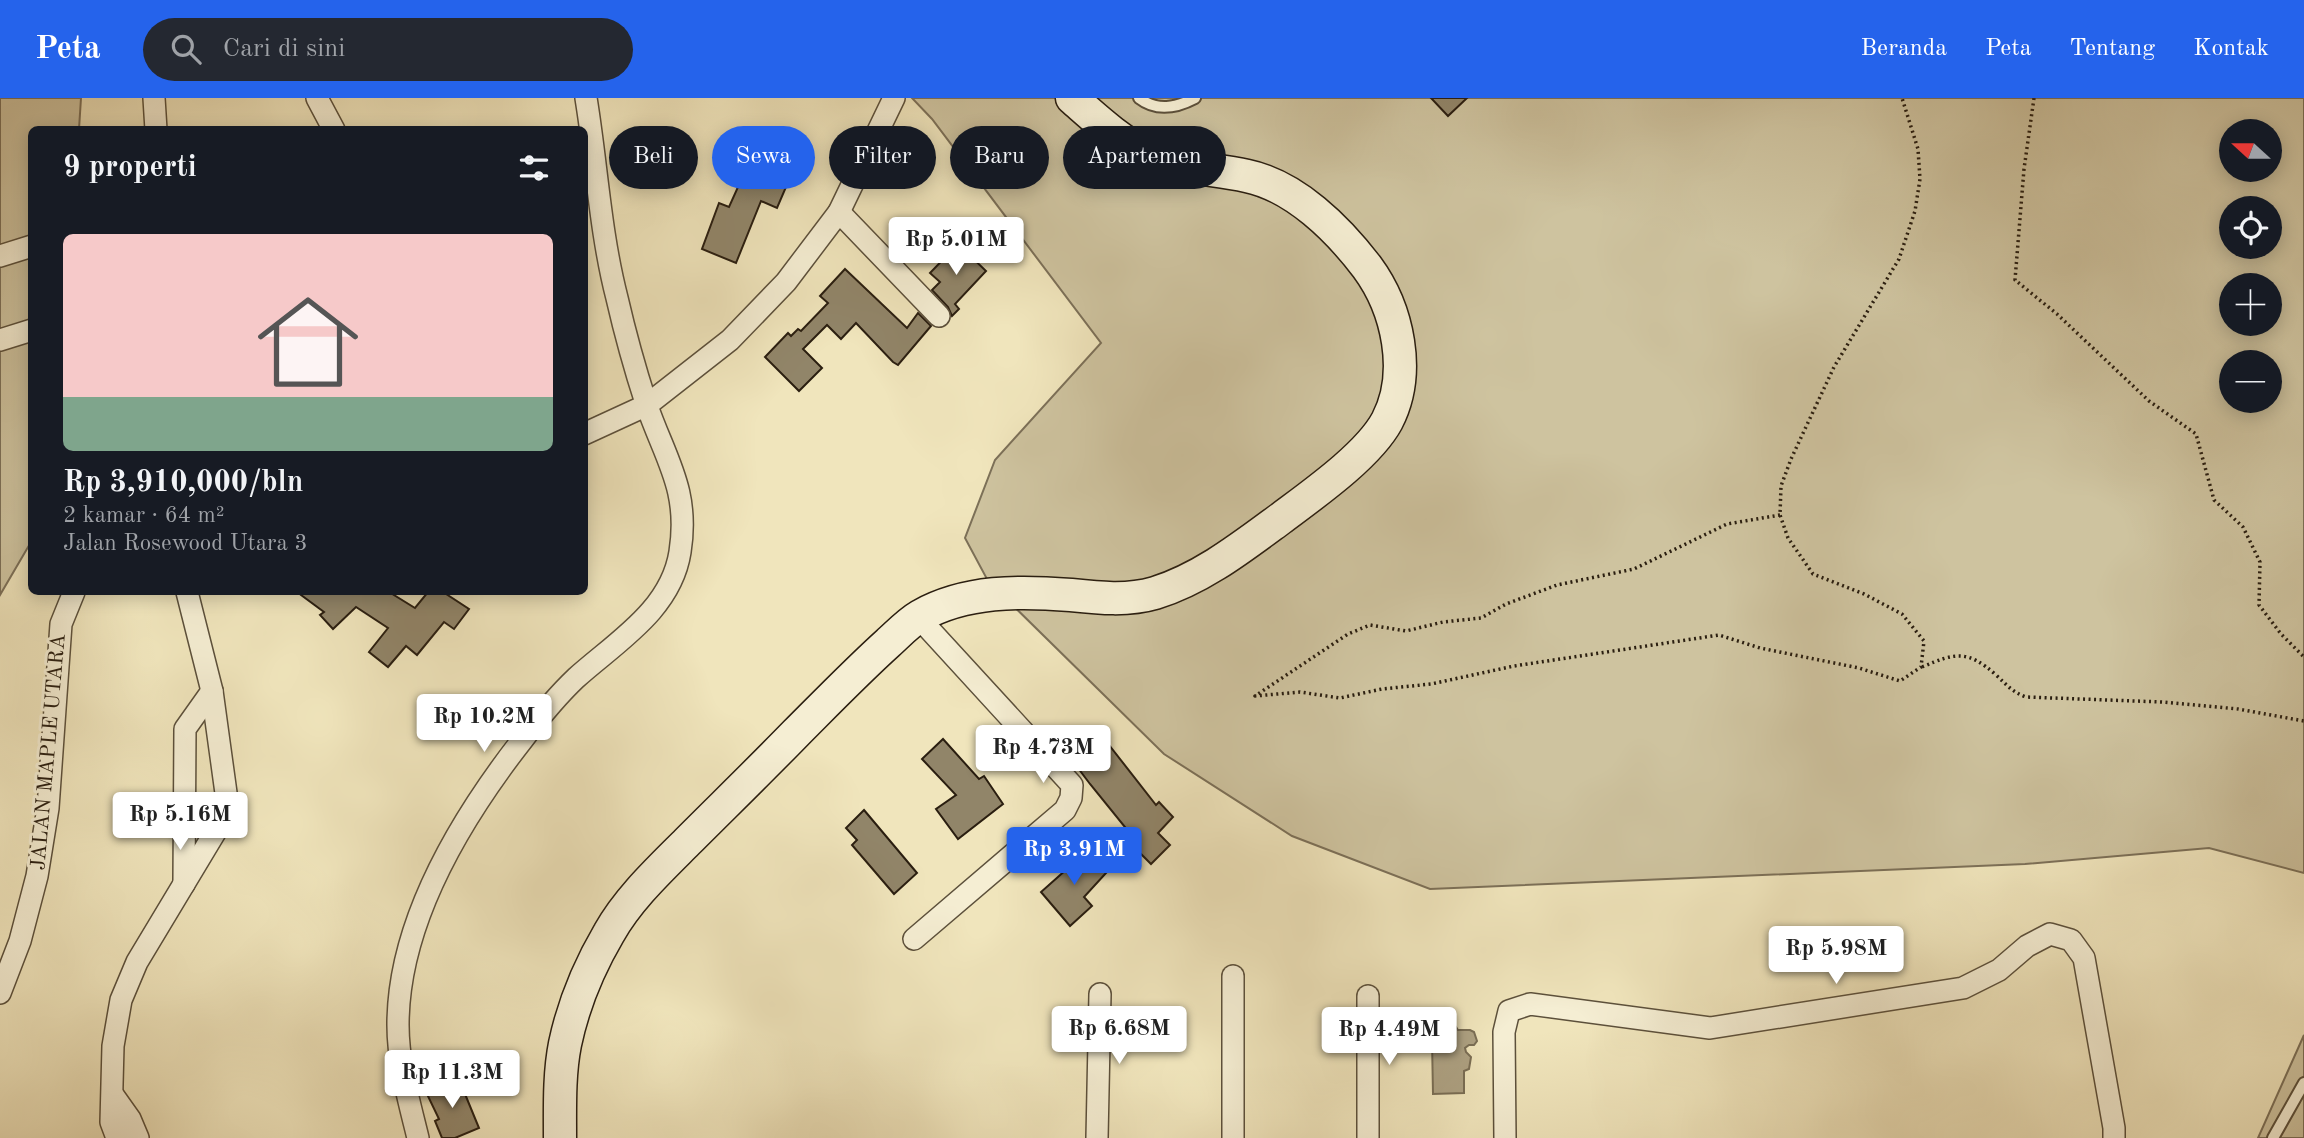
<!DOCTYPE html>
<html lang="id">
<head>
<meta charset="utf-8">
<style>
	:root { --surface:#171b24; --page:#242831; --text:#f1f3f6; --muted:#9ea1a6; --line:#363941; --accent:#2563eb }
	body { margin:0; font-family:"Old Standard TT",serif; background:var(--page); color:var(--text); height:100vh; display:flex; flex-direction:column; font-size:26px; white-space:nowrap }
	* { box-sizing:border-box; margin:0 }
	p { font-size:23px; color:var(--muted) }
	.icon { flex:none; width:38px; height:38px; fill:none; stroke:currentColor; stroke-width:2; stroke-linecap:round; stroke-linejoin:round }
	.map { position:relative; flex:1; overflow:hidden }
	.panel { position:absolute; left:28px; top:28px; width:560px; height:469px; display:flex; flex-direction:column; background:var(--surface); border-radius:10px; box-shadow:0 4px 18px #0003 }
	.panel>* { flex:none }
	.top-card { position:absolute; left:609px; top:28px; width:665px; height:63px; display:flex; gap:14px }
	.needle { width:46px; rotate:291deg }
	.buttons { position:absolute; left:2219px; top:21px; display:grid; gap:14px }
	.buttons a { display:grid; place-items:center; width:63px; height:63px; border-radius:50%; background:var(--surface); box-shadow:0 4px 18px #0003; font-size:35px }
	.price { position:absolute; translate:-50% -60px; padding:0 16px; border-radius:7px; background:#fff; color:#222; font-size:23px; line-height:46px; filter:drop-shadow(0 2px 4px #0008) }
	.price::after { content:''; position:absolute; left:50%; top:42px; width:21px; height:16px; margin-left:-10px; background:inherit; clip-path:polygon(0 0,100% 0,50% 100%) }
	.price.selected { background:var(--accent); color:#fff }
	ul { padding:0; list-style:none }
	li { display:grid; align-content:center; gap:14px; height:371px; padding:0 35px }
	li+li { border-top:2px solid var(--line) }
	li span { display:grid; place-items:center; height:217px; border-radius:10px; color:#555 }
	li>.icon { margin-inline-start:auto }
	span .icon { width:126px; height:126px; fill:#fffc; stroke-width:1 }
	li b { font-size:30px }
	h2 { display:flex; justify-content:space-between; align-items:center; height:84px; padding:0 35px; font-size:30px }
	.pill { padding:0 24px; border-radius:32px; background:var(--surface); box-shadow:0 4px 18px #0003; font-size:24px; line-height:63px }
	.pill.selected { background:var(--accent); color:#fff }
	header { display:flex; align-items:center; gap:42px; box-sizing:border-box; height:98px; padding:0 35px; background:var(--accent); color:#fff }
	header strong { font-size:33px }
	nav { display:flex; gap:38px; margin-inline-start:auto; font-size:24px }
	.search { width:490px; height:63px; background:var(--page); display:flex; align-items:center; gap:18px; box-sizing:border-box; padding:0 24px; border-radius:38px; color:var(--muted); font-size:26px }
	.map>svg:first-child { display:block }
	.green { fill:#cec39f; stroke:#7c7058; stroke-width:2; fill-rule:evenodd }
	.water { fill:#ada182; stroke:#796d54; stroke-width:2 }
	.building { fill:#918569; stroke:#2a1e10; stroke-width:2 }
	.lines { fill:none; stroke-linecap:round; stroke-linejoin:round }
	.lane-casing { stroke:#5c503b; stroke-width:14 }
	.street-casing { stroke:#5c503b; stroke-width:24 }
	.secondary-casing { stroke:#2a1e10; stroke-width:35 }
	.path { stroke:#2a1e10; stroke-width:3.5; stroke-dasharray:2 3.5; stroke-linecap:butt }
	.lane { stroke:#f5eed3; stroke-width:10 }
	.street { stroke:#f5eed3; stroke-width:21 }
	.secondary { stroke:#f5eed3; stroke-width:32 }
	.labels { text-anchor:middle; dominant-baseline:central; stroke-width:6; stroke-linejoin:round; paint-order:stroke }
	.street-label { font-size:21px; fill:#2a1e10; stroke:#f5eed3 }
</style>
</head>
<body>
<header>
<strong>Peta</strong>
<div class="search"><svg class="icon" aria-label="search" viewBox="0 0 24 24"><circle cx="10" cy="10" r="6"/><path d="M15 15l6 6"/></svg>Cari di sini</div>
<nav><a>Beranda</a><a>Peta</a><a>Tentang</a><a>Kontak</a></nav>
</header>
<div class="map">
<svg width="2304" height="1040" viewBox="0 0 2304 1040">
	<rect width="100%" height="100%" fill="#f0e5bc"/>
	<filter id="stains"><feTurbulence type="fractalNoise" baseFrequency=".00286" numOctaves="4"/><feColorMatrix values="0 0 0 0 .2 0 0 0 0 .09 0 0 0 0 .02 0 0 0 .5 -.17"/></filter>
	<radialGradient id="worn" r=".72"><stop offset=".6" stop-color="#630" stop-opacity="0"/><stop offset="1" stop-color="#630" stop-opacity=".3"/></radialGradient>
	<!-- green -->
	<g class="green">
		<path d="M0,0H81L79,31L32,32L31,444L0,497Z"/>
		<path d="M912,0H2304V775L2209,750L2025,766L1430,791L1292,738L1164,656L988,483L965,440L995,362L1101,245L932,21ZM2231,33H2270V72H2231ZM2231,110H2270V149H2231ZM2231,187H2270V226H2231ZM2231,264H2270V303H2231Z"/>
		<path d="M2304,937V1040H2258Z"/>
	</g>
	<!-- water -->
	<path class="water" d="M1450,920L1458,932H1470L1474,934L1477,943L1474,947H1469L1465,950L1466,954L1471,959L1469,971L1464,973V995L1433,996L1432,942H1440L1446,936L1442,925Z"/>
	<!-- building -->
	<g class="building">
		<path d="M1431,0H1467L1448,18Z"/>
		<path d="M752,58L792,75L777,110L761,103L736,165L702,151L719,105L729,109Z"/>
		<path d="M958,146L986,173L955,206L959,211L952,218L948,209L932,192L940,184L930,175Z"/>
		<path d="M845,171L907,230L918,215L931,228L898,267L893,264L856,225L841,241L827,227L803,251L822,270L799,293L765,259L788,235L791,238L798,231L801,233L828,205L820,198Z"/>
		<path d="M297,494H389L415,510L428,494H443L469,511L454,531L444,524L417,557L406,548L388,569L369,554L388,530L356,509L333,531L320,517L324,514Z"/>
		<path d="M1102,638L1156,707L1159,704L1173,719L1158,735L1170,747L1151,766L1140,755L1128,767L1112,752L1129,734L1090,686L1072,662Z"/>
		<path d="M943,641L979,681L984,678L1003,706L958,741L936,711L956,697L922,661Z"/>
		<path d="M864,712L917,775L894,796L852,747L857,742L846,730Z"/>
		<path d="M1081,751L1106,775L1084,799L1092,808L1070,828L1041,794L1068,770L1065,768Z"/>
		<path d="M458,979L479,1030L455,1040H442L435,1023L439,1021L426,994Z"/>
	</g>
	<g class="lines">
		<defs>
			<g id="lane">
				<path d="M1139,0C1157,14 1176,10 1195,0"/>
				<path d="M2273,1040L2304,985"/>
			</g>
			<g id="street">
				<path d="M154,0L156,32"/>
				<path d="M317,0L334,32"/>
				<path d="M839,114L939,218"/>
				<path d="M0,158L32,148"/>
				<path d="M0,242L32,232"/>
				<path d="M584,336L647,307L730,242L786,184L839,114L894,0"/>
				<path d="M184,786L185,631L212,593"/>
				<path d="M914,841L1065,712L1071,700L1072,687L918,519"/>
				<path d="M1233,878V1040"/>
				<path d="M0,895L20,843L37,778L48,710L61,526L74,494"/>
				<path d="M1368,898V1040"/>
				<path d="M113,997L130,1021L138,1040"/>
				<path d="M117,1040L111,1024L113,948L121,902L137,864L223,721L226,695L212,593L187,494"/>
				<path d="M418,1040C409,1003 398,965 398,927C398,824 462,719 523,641C539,620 557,598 576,580C616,544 671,512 680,454C690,391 665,361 646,305C635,271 625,235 617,200C600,134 597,67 586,0"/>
				<path d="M1097,1040L1100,896"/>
				<path d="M1505,1040L1504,934L1509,913L1530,906L1710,930L1963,890L1999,872L2027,848L2050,836L2071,842L2084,860L2114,1030V1040"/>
			</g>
			<path id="secondary" d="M560,1040C560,1009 559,976 565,946C573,908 589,869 609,835C628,801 659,772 687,744C723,708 760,672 796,635C826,605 856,574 888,545C898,536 908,525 920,518C966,492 1020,493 1071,497C1099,500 1128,503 1155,495C1201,481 1242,449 1280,421C1312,397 1368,358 1387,323C1412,275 1398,211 1367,169C1338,131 1295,88 1247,78C1211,70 1183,72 1147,56C1119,43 1095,20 1072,0"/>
		</defs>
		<!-- lane casing -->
		<use href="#lane" class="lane-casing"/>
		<!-- street casing -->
		<use href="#street" class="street-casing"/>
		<!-- secondary casing -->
		<use href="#secondary" class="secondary-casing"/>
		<!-- path -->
		<g class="path">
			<path d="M2034,0L2024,71L2015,182L2057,216L2149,303L2196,336L2214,402L2243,429L2260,464L2259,507L2281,536L2304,559"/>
			<path d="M1780,417L1727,426L1634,471L1557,487L1506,506L1481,520L1443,524L1406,533L1370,527L1348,536L1255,598L1300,594L1340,600L1382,591L1431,586L1514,568L1719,537L1760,550L1859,570L1900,583L1921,569L1924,543L1902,516L1864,496L1813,476L1788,440L1780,417L1781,388L1791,361L1834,269L1899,161L1915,113L1920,81L1918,51L1902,0"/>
			<path d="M1922,569C1955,555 1967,551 1996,577C2007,587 2012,594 2026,599L2162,604L2238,611L2304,623"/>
		</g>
		<!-- lane -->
		<use href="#lane" class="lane"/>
		<!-- street -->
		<use href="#street" class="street"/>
		<!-- secondary -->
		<use href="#secondary" class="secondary"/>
	</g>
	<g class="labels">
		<!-- street labels -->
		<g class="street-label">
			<text transform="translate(49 654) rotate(-85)">JALAN MAPLE UTARA</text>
		</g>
	</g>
	<rect width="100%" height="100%" filter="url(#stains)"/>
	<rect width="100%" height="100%" fill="url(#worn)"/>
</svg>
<div class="buttons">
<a><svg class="needle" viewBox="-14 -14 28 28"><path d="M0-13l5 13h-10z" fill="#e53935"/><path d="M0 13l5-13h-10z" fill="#9ea1a6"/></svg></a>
<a><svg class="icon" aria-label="locate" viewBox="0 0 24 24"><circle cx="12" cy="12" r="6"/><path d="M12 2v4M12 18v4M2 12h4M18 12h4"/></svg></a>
<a>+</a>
<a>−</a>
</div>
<b class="price" style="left:956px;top:179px">Rp 5.01M</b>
<b class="price" style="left:484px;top:656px">Rp 10.2M</b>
<b class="price" style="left:1043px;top:687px">Rp 4.73M</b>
<b class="price" style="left:180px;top:754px">Rp 5.16M</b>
<b class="price selected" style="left:1074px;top:789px">Rp 3.91M</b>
<b class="price" style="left:1836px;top:888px">Rp 5.98M</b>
<b class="price" style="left:1119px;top:968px">Rp 6.68M</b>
<b class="price" style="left:1389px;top:969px">Rp 4.49M</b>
<b class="price" style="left:452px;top:1012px">Rp 11.3M</b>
<div class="top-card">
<a class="pill">Beli</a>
<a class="pill selected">Sewa</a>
<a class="pill">Filter</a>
<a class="pill">Baru</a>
<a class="pill">Apartemen</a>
</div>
<section class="panel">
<h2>9 properti<svg class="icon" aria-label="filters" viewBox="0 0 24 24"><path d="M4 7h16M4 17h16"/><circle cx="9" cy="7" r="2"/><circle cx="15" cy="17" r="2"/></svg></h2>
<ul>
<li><span style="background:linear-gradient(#f6c9c9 75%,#7fa58c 0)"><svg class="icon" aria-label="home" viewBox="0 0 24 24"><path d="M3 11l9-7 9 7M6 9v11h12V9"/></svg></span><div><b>Rp 3,910,000/bln</b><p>2 kamar · 64 m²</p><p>Jalan Rosewood Utara 3</p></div></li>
</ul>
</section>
</div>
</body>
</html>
